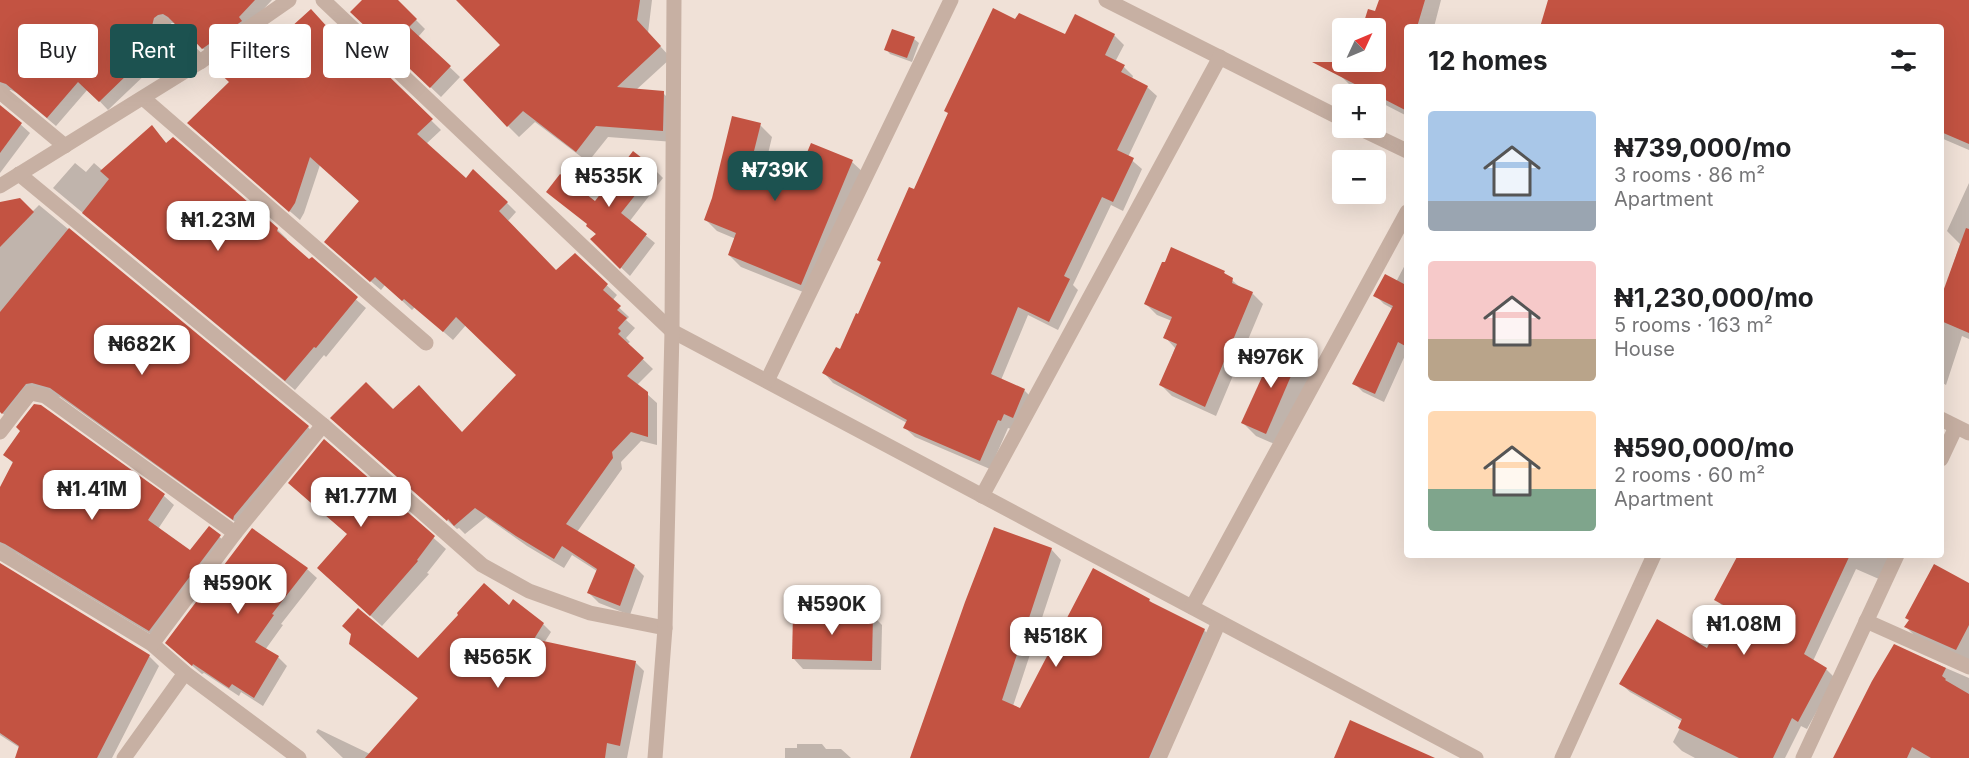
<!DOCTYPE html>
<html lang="en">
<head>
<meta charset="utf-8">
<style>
	:root { --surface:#fff; --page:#f2f2f2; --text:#202124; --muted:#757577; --accent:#1c5250 }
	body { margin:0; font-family:Inter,sans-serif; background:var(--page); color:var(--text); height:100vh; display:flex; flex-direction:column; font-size:22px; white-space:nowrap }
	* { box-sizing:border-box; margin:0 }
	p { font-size:20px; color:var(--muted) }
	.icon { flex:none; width:33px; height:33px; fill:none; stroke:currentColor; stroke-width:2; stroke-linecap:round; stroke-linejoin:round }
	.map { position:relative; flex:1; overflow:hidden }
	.drawer { position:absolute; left:1404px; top:24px; width:540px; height:534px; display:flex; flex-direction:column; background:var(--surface); border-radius:6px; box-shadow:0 6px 24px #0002 }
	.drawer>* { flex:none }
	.top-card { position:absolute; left:18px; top:24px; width:570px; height:54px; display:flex; gap:12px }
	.needle { width:39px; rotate:46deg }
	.fabs { position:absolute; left:1332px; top:18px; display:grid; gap:12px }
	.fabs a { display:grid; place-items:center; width:54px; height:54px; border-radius:6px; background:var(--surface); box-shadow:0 6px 24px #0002; font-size:30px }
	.price { position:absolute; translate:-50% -51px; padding:0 14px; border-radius:12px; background:#fff; color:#222; font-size:20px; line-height:39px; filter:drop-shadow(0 2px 3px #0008) }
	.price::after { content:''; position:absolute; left:50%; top:36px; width:18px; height:14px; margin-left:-9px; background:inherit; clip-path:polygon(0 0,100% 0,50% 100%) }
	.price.current { background:var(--accent); color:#fff }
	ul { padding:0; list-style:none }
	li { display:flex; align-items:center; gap:18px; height:150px; padding:0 24px }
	li span { display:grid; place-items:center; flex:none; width:168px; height:120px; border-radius:6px; color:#555 }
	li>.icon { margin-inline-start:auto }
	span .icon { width:72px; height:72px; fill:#fffc; stroke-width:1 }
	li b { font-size:26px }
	h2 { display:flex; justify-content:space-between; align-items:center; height:72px; padding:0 24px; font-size:26px }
	.tag { padding:0 21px; border-radius:6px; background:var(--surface); box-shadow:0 6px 24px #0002; font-size:21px; line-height:54px }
	.tag.current { background:var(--accent); color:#fff }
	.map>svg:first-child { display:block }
	.shadow { fill:#0003 }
	.building { fill:#c35342 }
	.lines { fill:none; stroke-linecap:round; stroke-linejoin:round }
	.minor { stroke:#c7b0a3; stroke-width:15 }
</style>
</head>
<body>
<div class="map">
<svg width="1969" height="758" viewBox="0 0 1969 758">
	<rect width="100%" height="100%" fill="#f0e1d7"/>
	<!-- shadow -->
	<g class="shadow">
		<path d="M0,0H272L247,27L212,57L178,25L173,23H167L162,26L160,36L171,50L108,110L88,89L56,126L17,93L11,90L5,91L0,97Z"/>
		<path d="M364,0H396L425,29L418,37L460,77L441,97L361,21Z"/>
		<path d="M461,0H652L648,33L671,58L636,90L663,93L674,104V142L608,137L588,162L535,122L519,137L508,126L502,45Z"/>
		<path d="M1380,0H1441L1434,27H1407V116L1376,100V94H1365L1353,88L1340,75L1347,62H1376V28H1364L1369,11L1376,13Z"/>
		<path d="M1550,0H1969V150L1941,138V27H1542Z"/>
		<path d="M1016,21L1066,36L1114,35L1124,45L1115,62L1124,67L1133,76L1132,79L1147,87L1157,96L1128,157L1142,169L1123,211L1111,205L1073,285L1078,290L1058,330L1028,315L1001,380L1024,390L1033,399L1011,429L1008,428L990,469L915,437L905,428L907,423L833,383L824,373L841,351L882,264L878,260L914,191Z"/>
		<path d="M336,27L441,130L426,144L466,180L507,203L516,212L508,221L557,272L575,255L617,295L612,301L629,317L626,320L635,328L626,338L630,342L627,344L653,369L637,385L657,403V445L641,441L621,462L622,469L577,532L635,567L644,576L630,615L599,603L589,593L597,571L572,555L564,568L527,546L486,517L465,534L459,528L457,529L342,428L393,411L462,433L518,375L466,325L453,340L415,307L412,310L385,285L381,290L336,252L360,202L320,165L304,213L300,220L198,132L269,49L331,32Z"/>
		<path d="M914,39L919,43L912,62L890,54L886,49Z"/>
		<path d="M0,106L30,133L0,173Z"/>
		<path d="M760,125L772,137L767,158L801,171L812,145L852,162L865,174L813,296L741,267L729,255L736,239L717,231L705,219Z"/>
		<path d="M161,137L167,144L277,229L287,239L286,241L366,308L326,357L324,355L295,390L53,188L75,163L86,172L94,163L102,170Z"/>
		<path d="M655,170L663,178L629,222L655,243L630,276L592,240L597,235L588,226L595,203Z"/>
		<path d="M1969,183V339L1962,336L1946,385L1941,382V301L1960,244L1947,231Z"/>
		<path d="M0,203L32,212L39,205L308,427L319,439L245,529L60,397L38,395L14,424L0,411Z"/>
		<path d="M1407,261V351L1384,402L1363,392L1354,383L1393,309L1384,304L1375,295L1396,282Z"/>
		<path d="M1224,273L1242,289L1252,293L1263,304L1216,416L1172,396L1161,385L1175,348L1165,337L1172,321L1157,315L1146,304Z"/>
		<path d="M1300,356L1313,369L1279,446L1256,436L1243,423Z"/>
		<path d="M324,441L446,549L427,573L429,574L382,626L330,579L348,535Z"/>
		<path d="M5,455L164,496L174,505L158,529L190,552L209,528L230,546L160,640L16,553L6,552L0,561V490L14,464Z"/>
		<path d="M252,530L307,569L317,578L281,624L283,625L265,650L278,657L287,666L263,706L241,692L239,696L204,673L202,674L176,652Z"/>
		<path d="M1051,549L1061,560L1013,706L1021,710L1149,600L1154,605L1204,630L1215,641L1163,758H911Z"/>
		<path d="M1739,555H1890L1879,579L1856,569L1813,661L1826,669L1835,678L1807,729L1801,726L1785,758H1695L1682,751L1673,742L1683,722L1630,692L1621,684L1707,650L1727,610L1716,600Z"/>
		<path d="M0,564L149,656L159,666L112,758H16L20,748L0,735Z"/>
		<path d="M1969,585V661L1917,638L1906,627Z"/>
		<path d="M509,607L543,624L551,632L544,643L636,663L644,671L627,758H343L316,732L318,729L370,754L419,699L350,644L418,660Z"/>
		<path d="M873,616L882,625L881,670L803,669L794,659Z"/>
		<path d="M1895,646L1969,678V758H1835Z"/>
		<path d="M797,744H822L826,749H841L851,758H785V748H797Z"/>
	</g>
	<!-- building -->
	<g class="building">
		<path d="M0,0H255L239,17L242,21L202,49L181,27L177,26L168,17L163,14L158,15L154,18L152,26L163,40L99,102L78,82L47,118L6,84L0,82Z"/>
		<path d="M362,0H398L417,19L409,27L451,66L430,88L350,12Z"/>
		<path d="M456,0H640L637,20L661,46L617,87L664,91L663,131L596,126L576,152L523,111L507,127L463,80L500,45Z"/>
		<path d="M1379,0H1425L1417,27H1407V111L1312,62H1376V28H1362L1368,9L1375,11Z"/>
		<path d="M1548,0H1969V144L1941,132V27H1540Z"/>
		<path d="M993,8L1015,19L1019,13L1065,34L1075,14L1115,34L1105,55L1125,65L1121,72L1148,86L1117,150L1134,158L1113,202L1102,197L1064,276L1070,279L1049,322L1018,307L991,374L1025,389L1013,418L1004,414L1001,421L998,420L980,461L903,428L907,420L822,373L836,347L840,349L856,313L858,314L881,262L877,260L909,187L914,189L948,113L944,111Z"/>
		<path d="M311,9L330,30L336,25L433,119L417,134L466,178L473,169L508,202L499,211L556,270L575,253L608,284L603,290L621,306L617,310L627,318L618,328L621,331L618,334L644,358L627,376L648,392V437L631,432L612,452L613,458L566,524L635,565L620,606L587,593L597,569L562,546L554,559L516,536L475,508L454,526L448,519L447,521L330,418L366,382L393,409L419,385L462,432L516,375L456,317L443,332L404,299L402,301L375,277L370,282L324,242L359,201L310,157L295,203L289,212L187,123L229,82L214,68L218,66L216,63L256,35L269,47Z"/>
		<path d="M892,29L915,37L907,58L884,50Z"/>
		<path d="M0,105L22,123L0,153Z"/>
		<path d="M732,116L761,123L754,151L800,169L811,143L853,160L801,285L728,255L736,233L704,220L712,198Z"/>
		<path d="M152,125L166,143L173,137L278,228L277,231L309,259L312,257L358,297L316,348L314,347L285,381L82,213L109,179L100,171Z"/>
		<path d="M633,151L656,169L621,213L647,234L620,269L590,239L596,234L586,226L587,224L546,192L560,174L595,201Z"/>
		<path d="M20,198L34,212L0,247V202Z"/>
		<path d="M69,228L309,426L234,516L233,520L50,388L32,383L26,384L2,414L0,412V312Z"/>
		<path d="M1966,228L1969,229V333L1941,321V297Z"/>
		<path d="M1171,247L1225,271L1224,273L1233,278L1232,283L1253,292L1205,407L1159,385L1177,344L1163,338L1172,317L1144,304L1162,262H1165Z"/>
		<path d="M1385,274L1404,284L1407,280V347L1398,342L1375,394L1352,384L1393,306L1373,296Z"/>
		<path d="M1277,344L1300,355L1266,434L1241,423Z"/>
		<path d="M34,404L41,405L165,494L148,520L190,550L209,526L221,535L149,631L5,544L0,542V487L13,462L3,455L20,431L16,427Z"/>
		<path d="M324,439L435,536L417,560L418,561L370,616L317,568L347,534L288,483Z"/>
		<path d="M994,527L1052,548L1002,700L1020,708L1093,568L1150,599L1149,601L1205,629L1149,758H910L965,602Z"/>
		<path d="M252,528L308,568L272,614L274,615L255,642L279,656L254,698L232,684L229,688L193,664L192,666L165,643Z"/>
		<path d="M1738,555H1850L1804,654L1827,668L1798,722L1792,718L1773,758H1739L1678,728L1682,719L1619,684L1657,619L1707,648L1727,607L1714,600Z"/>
		<path d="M0,563L150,655L97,758H15L19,746L0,733Z"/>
		<path d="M1934,564L1969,583V625L1956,650L1904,627L1909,620L1905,618Z"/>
		<path d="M484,583L509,605L513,599L544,623L534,639L636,661L620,746L607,743L605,758H365L418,698L349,644L351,634L342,626L358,608L418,658L458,615L457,613Z"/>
		<path d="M793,612L873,614L872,661L792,659Z"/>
		<path d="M1894,644L1946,668L1942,676L1946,679L1945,680L1969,694V758H1931L1912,747L1907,758H1833L1872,681Z"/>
		<path d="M1350,720L1435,758H1334Z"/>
	</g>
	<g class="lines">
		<!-- minor -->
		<g class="minor">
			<path d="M323,0L672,331L1476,758"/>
			<path d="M1106,0L1342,119"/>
			<path d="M161,24L200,62"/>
			<path d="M0,92L65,146"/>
			<path d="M143,98L426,343"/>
			<path d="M1359,128L1407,151"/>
			<path d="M19,174L323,425L482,565L529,591L590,613L665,628"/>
			<path d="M0,186L200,62L289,0"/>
			<path d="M767,381L951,0"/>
			<path d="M1941,419L1969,433"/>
			<path d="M0,432L30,393L45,396L235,533"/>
			<path d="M1941,459L1956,427"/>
			<path d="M982,496L1220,57"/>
			<path d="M0,552L152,644L185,673L299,758"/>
			<path d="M1192,607L1407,212"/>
			<path d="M1866,621L1969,667"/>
			<path d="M152,644L235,533L323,425"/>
			<path d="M124,758L185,673"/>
			<path d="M655,758L665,628L672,331L674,0"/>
			<path d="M1159,758L1219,622"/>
			<path d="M1562,758L1654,555"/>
			<path d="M1803,758L1897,555"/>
		</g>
	</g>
</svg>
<div class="fabs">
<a><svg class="needle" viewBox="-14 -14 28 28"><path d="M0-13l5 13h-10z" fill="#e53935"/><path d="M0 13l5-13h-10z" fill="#757577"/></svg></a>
<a>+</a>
<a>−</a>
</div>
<b class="price current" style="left:775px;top:202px">₦739K</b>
<b class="price" style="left:609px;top:208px">₦535K</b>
<b class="price" style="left:218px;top:252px">₦1.23M</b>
<b class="price" style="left:142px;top:376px">₦682K</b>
<b class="price" style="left:1271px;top:389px">₦976K</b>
<b class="price" style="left:92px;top:521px">₦1.41M</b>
<b class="price" style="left:361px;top:528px">₦1.77M</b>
<b class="price" style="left:238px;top:615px">₦590K</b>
<b class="price" style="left:832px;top:636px">₦590K</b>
<b class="price" style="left:1744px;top:656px">₦1.08M</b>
<b class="price" style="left:1056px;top:668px">₦518K</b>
<b class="price" style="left:498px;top:689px">₦565K</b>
<div class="top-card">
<a class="tag">Buy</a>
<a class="tag current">Rent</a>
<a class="tag">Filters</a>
<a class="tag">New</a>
</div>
<section class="drawer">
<h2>12 homes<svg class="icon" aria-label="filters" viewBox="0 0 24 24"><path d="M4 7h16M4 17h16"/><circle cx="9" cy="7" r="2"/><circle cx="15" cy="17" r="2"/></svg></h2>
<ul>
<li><span style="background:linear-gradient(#a9c7e8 75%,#9aa5b1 0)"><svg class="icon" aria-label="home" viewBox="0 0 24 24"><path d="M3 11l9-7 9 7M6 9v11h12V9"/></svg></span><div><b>₦739,000/mo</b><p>3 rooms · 86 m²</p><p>Apartment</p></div></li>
<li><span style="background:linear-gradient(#f6c9c9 65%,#b9a48a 0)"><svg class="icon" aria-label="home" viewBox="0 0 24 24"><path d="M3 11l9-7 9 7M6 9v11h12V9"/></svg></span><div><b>₦1,230,000/mo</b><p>5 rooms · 163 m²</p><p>House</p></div></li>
<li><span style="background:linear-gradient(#ffd9b3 65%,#7fa58c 0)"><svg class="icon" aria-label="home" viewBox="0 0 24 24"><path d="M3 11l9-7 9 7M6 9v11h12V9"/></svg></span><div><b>₦590,000/mo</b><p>2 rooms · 60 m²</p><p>Apartment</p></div></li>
</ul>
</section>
</div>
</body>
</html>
